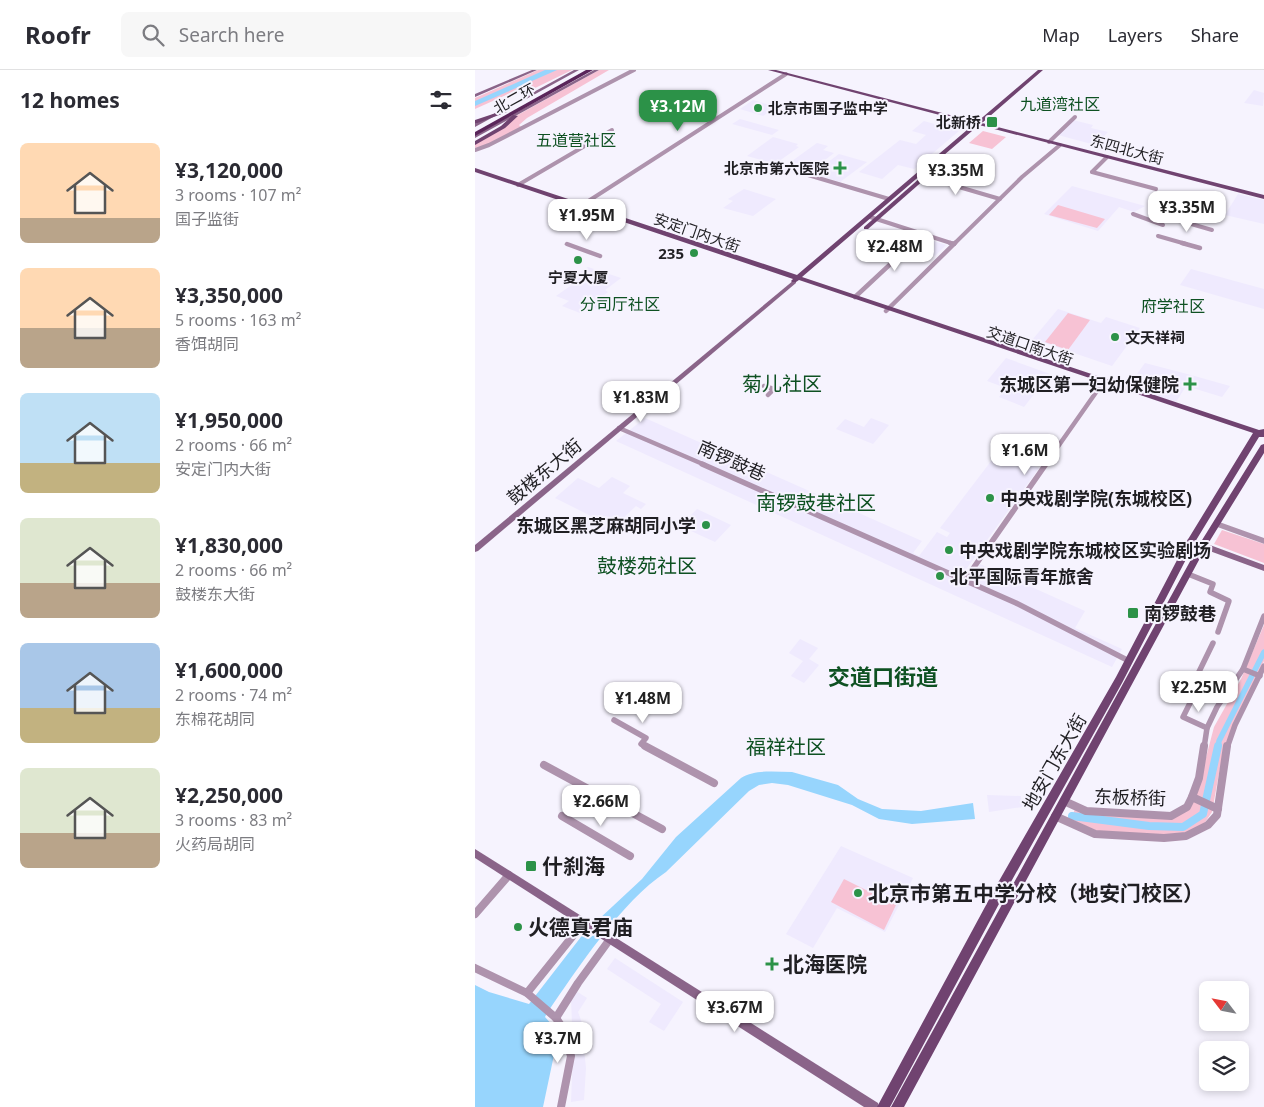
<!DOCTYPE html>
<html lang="en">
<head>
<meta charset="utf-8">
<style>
	:root { --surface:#fff; --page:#f7f7f7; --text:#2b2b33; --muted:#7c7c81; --line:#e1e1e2; --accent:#2c9248 }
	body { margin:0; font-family:"Noto Sans","Noto Sans SC",sans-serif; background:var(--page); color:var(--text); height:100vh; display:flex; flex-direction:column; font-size:19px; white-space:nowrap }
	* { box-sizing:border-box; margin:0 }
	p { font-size:16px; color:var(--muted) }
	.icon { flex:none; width:28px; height:28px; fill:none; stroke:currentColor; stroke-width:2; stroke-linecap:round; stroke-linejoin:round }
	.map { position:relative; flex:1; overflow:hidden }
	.side { display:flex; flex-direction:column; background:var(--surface); width:475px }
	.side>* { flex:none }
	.needle { width:32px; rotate:302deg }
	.buttons { position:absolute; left:724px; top:911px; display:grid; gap:10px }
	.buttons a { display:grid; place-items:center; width:50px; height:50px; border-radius:8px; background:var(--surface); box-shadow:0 2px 8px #0003; font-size:25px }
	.price { position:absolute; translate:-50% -42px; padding:0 11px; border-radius:10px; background:#fff; color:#222; font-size:16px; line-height:32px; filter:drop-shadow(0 1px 2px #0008) }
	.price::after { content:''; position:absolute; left:50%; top:30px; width:15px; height:11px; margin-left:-8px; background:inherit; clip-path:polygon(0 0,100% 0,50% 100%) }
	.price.active { background:var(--accent); color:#fff }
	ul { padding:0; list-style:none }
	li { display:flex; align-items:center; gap:15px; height:125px; padding:0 20px }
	li span { display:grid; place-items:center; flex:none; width:140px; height:100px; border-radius:8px; color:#555 }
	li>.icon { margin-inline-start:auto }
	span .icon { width:60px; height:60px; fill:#fffc; stroke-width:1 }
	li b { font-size:21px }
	h2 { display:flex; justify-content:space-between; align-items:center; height:60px; padding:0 20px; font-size:21px }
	header { display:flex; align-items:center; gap:30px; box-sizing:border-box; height:70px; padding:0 25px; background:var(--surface); border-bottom:1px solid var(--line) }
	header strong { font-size:24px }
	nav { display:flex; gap:28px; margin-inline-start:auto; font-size:18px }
	.search { width:350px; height:45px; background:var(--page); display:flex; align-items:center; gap:12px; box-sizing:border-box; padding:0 18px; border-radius:8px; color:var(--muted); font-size:19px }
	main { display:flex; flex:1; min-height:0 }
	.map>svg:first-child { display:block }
	.built { fill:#efeafe }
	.green { fill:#f7c2d4 }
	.water { fill:#97d5fd }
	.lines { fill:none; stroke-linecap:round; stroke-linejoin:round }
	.canal-far1 { stroke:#97d5fd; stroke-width:5.5 }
	.canal { stroke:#97d5fd; stroke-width:8 }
	.street-far3 { stroke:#ae93ad; stroke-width:4 }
	.street-far2 { stroke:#ae93ad; stroke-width:4.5 }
	.street-far1 { stroke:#ae93ad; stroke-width:5.5 }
	.street { stroke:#ae93ad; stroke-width:8 }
	.secondary { fill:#8a6489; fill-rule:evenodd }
	.primary { fill:#704370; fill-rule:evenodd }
	.highway { fill:#5a255a; fill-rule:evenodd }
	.poi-dot { fill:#2c9248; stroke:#f6f3fe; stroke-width:2 }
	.labels { text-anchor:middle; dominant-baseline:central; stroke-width:4; stroke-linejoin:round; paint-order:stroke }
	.far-street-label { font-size:15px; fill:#201f23; stroke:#f6f3fe }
	.far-poi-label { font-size:15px; font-weight:bold; fill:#201f23; stroke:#f6f3fe; text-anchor:end }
	.far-quarter-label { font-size:16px; fill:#0e5122; stroke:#f6f3fe }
	.poi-label { font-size:18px; font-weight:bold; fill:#201f23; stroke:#f6f3fe; text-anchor:start }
	.street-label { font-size:18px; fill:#201f23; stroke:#f6f3fe }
	.quarter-label { font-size:20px; fill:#0e5122; stroke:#f6f3fe }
	.near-poi-label { font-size:21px; font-weight:bold; fill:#201f23; stroke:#f6f3fe; text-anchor:start }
	.district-label { font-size:22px; font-weight:bold; fill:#0e5122; stroke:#f6f3fe }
</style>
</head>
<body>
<header>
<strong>Roofr</strong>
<div class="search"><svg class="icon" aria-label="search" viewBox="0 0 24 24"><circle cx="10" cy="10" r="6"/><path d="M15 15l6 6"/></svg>Search here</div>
<nav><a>Map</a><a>Layers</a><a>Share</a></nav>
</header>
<main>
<section class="side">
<h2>12 homes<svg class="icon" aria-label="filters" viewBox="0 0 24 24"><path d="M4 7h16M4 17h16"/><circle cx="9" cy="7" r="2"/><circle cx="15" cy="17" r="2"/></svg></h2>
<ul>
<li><span style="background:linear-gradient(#ffd9b3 75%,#b9a48a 0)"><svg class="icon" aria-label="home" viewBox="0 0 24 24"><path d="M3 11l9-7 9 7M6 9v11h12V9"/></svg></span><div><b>¥3,120,000</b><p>3 rooms · 107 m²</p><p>国子监街</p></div></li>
<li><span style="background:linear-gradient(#ffd9b3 60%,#b9a48a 0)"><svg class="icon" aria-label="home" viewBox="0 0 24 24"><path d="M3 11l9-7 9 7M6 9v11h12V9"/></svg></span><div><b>¥3,350,000</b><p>5 rooms · 163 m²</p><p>香饵胡同</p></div></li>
<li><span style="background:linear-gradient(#bfe0f5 70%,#c2b280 0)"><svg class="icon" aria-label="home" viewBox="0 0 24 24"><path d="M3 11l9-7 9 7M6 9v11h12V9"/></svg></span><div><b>¥1,950,000</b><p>2 rooms · 66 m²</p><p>安定门内大街</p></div></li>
<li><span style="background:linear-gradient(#dfe7d0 65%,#b9a48a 0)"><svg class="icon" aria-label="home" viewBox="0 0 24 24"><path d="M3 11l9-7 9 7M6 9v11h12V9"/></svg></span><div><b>¥1,830,000</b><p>2 rooms · 66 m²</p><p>鼓楼东大街</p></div></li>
<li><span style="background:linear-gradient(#a9c7e8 65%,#c2b280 0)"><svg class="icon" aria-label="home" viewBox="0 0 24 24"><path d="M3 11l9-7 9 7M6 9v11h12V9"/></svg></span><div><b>¥1,600,000</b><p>2 rooms · 74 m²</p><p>东棉花胡同</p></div></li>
<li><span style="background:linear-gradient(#dfe7d0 65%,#b9a48a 0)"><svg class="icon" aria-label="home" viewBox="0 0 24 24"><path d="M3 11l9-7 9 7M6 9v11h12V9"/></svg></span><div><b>¥2,250,000</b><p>3 rooms · 83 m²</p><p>火药局胡同</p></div></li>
</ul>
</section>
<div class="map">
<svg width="789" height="1037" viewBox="0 0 789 1037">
	<rect width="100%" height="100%" fill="#f6f3fe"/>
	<!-- built -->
	<g class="built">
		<path d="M779,20L789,23L788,36L769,33Z"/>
		<path d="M278,30L301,37L288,46L265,39Z"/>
		<path d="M265,49L304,60L297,65L257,54Z"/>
		<path d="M598,50L618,55L616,58L633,62L620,75L583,65Z"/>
		<path d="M449,51L484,61L439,99L423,95L407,109L384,102L425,70L441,74L451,65L437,61Z"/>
		<path d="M298,67L323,74L321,76L324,77L300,94L272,86Z"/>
		<path d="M342,73L353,76L348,80L359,83L329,106L306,99Z"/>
		<path d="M364,84L392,92L365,112L337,104Z"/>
		<path d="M597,116L670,136L659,142L644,137L623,161L569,144Z"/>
		<path d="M269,119L301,129L278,146L248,138L258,131L253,129Z"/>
		<path d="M763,124L789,130V154L750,145Z"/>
		<path d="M446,167L471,175L460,186L435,178Z"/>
		<path d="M113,197L146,208L130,220L133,222L125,228L132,232L122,239L114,236L105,243L87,236L94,231L81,226L101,212L95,209Z"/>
		<path d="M716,199L789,219V239L705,215Z"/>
		<path d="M583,239L626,253L631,247L665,258L637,296L558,269Z"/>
		<path d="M531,288L575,304L549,337L524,327L531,318L512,311Z"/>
		<path d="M670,293L716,305L755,316L747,327L711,316L701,332L676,324L684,312L662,304Z"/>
		<path d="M170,348L447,471L438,483L444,486L462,462L472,467L475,463L465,458L523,382L564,398L487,505L495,508L505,494L610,541L600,558L647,579L637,597L141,371Z"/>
		<path d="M396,348L414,355L398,374L361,359L370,349L389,357Z"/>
		<path d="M137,407L155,416L148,423L171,434L166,439L161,436L131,464L111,454L118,447L80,428L103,408L124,418Z"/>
		<path d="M222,439L256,455L240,472L205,456Z"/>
		<path d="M325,569L343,578L334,589L344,595L329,613L316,606L328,591L314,583Z"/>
		<path d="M512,725L546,726L547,737L514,742Z"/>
		<path d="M366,776L438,808L410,862L362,838L338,878L311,864Z"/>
		<path d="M140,888L208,932L189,961L174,952L186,934L132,899Z"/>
		<path d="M101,921L112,928L103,942L106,950L111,998L109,1030L96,1032L98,982L96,928Z"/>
	</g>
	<!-- green -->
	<g class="green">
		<path d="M63,0H97L56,20L47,18L0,39V28Z"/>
		<path d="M124,0H134L52,48L44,55L46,57L14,75L0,78V74L41,46Z"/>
		<path d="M508,61L531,67L517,79L494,73Z"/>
		<path d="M583,135L630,149L622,158L574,145Z"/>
		<path d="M593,243L615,250L593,280L570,272Z"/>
		<path d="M747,460L789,474V493L739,474Z"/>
		<path d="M789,555V591L745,698L737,742L729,754L715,764L697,766L622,761L596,749L600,739L702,745L722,722L739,657L766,609Z"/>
		<path d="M369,809L421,835L409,860L356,832Z"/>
	</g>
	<!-- water -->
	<g class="water">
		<path d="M70,0H82L0,36V31Z"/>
		<path d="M317,702L363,715L383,729L407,739L446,741L498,733L500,749L437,754L404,749L377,735L313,715L297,713L284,715L274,721L191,802C147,831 102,899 72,943L70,947L79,957L83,966L68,1037H0V915L14,922L54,934L109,863L167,809L201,767L266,708C281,699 300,702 317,702Z"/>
	</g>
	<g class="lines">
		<!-- canal-far1 -->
		<path class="canal-far1" d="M743,678L744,671L789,582"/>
		<!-- canal -->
		<path class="canal" d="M597,746L674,756L708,757L728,744L743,676"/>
		<!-- street-far3 -->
		<g class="street-far3">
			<path d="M574,72L600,47"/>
			<path d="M0,80L14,75L159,0"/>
			<path d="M617,102L681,119"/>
			<path d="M617,102L632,87"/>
			<path d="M333,105L414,129"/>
			<path d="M443,105L525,129"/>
			<path d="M43,115L137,60"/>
			<path d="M101,139L311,4"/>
			<path d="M658,144L688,155"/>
			<path d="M395,147L479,174"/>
			<path d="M692,147L737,160"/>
			<path d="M683,166L711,174"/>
			<path d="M436,174L447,164"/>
			<path d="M479,174L547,107L585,75"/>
		</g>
		<!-- street-far2 -->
		<g class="street-far2">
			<path d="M475,173L479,174"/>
			<path d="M707,173L725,178"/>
			<path d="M92,174L125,186"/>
			<path d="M380,227L438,173"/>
			<path d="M411,241L480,173"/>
			<path d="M289,316L299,319L293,325"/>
			<path d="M144,358L230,395"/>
			<path d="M570,395L629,311"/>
		</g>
		<!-- street-far1 -->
		<g class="street-far1">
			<path d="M227,394L541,533L654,591"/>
			<path d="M742,454L789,471"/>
			<path d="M713,504L738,514L735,522L754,531L743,562"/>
			<path d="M490,510L571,394"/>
			<path d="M768,599L785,606"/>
			<path d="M139,650L171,668L166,674L173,678"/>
			<path d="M732,658L708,647L719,625L720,610L738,573"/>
			<path d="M729,678L732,658L742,637L768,599L789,546"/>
			<path d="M752,678L760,655L789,596"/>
		</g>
		<!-- street -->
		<g class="street">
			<path d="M170,676L239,713"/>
			<path d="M69,695L187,759"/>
			<path d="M717,727L743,739"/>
			<path d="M589,731L611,741L696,746L712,737L717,727L724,708L729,676"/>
			<path d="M87,746L155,786"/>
			<path d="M580,746L620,764L689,768L711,766L733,755L742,745L752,676"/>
			<path d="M0,844L34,805"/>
			<path d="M0,898L52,923L81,948L87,957L96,986L86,1037"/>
			<path d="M52,923L109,852"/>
			<path d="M81,948L103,913L135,869"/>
		</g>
		<!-- secondary -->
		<g class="secondary">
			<path d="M57,0H62L0,27V24Z"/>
			<path d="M99,0H104L0,57V54Z"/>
			<path d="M119,0H124L0,68V65Z"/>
			<path d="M319,210L321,211V213L3,481L0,482V475Z"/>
			<path d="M716,468L789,495V501L713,473L712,471L713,469Z"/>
			<path d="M0,779L403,1033L404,1037H389L0,788Z"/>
		</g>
		<!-- primary -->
		<g class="primary">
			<path d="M293,0H301L502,52L563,0H568L507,53L789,125V129L504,55L327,207L784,360L789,359V367H784L720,472L647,613L532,819L415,1037H402L524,811L641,607L712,471L778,363L324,210L321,212H317L316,211L318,209L0,102V98L322,205L499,54Z"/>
			<path d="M27,41L32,42L0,54V50Z"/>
			<path d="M38,45L43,46L30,58L0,75V71L26,56Z"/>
			<path d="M445,108L450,109L393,159H389V157Z"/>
			<path d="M789,374V383L731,477L429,1037H416L724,475L786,375Z"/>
		</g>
		<!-- highway -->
		<path class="highway" d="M111,0H118L0,66V62Z"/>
	</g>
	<!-- markers -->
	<g class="poi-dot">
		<circle cx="283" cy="38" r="5"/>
		<rect x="511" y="46" width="12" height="12" rx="2.5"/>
		<path d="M362.5 90.5h5v5h5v5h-5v5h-5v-5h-5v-5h5z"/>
		<circle cx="219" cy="183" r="5"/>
		<circle cx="103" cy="190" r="5"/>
		<circle cx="640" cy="267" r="5"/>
		<path d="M712.5 306.5h5v5h5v5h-5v5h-5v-5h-5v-5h5z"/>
		<circle cx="515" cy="428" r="5"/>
		<circle cx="231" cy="455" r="5"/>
		<circle cx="474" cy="480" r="5"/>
		<circle cx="465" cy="506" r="5"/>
		<rect x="652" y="537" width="12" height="12" rx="2.5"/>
		<rect x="50" y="790" width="12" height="12" rx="2.5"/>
		<circle cx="383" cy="823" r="5"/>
		<circle cx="43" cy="857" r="5"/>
		<path d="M294.5 886.5h5v5h5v5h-5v5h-5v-5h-5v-5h5z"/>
	</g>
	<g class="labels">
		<!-- far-street labels -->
		<g class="far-street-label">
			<text transform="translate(39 28) rotate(-29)">北二环</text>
			<text transform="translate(652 79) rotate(15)">东四北大街</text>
			<text transform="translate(222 162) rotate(19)">安定门内大街</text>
			<text transform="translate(555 275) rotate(19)">交道口南大街</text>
		</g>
		<!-- far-poi labels -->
		<g class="far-poi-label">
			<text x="293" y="38" text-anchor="start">北京市国子监中学</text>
			<text x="506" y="52">北新桥</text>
			<text x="354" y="98">北京市第六医院</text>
			<text x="209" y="183">235</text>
			<text x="103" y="207" text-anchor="middle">宁夏大厦</text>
			<text x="650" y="267" text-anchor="start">文天祥祠</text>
		</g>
		<!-- far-quarter labels -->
		<g class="far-quarter-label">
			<text x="585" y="34">九道湾社区</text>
			<text x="101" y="70">五道营社区</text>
			<text x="145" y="234">分司厅社区</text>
			<text x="698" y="236">府学社区</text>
		</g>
		<!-- poi labels -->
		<g class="poi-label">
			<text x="704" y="314" text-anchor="end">东城区第一妇幼保健院</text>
			<text x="525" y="428">中央戏剧学院(东城校区)</text>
			<text x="221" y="455" text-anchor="end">东城区黑芝麻胡同小学</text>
			<text x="484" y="480">中央戏剧学院东城校区实验剧场</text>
			<text x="475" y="506">北平国际青年旅舍</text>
			<text x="669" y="543">南锣鼓巷</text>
		</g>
		<!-- street labels -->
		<g class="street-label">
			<text transform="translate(257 390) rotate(24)">南锣鼓巷</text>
			<text transform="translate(69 401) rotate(-40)">鼓楼东大街</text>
			<text transform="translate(579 692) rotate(-60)">地安门东大街</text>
			<text transform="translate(655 727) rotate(2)">东板桥街</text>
		</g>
		<!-- quarter labels -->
		<g class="quarter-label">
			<text x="307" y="313">菊儿社区</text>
			<text x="341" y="432">南锣鼓巷社区</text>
			<text x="172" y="495">鼓楼苑社区</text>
			<text x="311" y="676">福祥社区</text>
		</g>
		<!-- near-poi labels -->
		<g class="near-poi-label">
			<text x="67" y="796">什刹海</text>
			<text x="393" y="823">北京市第五中学分校（地安门校区）</text>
			<text x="53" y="857">火德真君庙</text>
			<text x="308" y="894">北海医院</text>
		</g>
		<!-- district labels -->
		<g class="district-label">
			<text x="408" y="606">交道口街道</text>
		</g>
	</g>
</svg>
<div class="buttons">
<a><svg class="needle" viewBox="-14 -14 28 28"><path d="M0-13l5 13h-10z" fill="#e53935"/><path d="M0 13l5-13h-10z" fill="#7c7c81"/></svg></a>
<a><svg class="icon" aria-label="layers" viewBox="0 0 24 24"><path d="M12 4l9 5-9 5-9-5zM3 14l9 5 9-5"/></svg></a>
</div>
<b class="price active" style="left:203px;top:62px">¥3.12M</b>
<b class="price" style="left:481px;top:126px">¥3.35M</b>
<b class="price" style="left:712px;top:163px">¥3.35M</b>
<b class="price" style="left:112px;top:171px">¥1.95M</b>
<b class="price" style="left:420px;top:202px">¥2.48M</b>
<b class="price" style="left:166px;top:353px">¥1.83M</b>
<b class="price" style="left:550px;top:406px">¥1.6M</b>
<b class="price" style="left:724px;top:643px">¥2.25M</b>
<b class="price" style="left:168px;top:654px">¥1.48M</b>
<b class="price" style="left:126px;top:757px">¥2.66M</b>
<b class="price" style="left:260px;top:963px">¥3.67M</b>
<b class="price" style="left:83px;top:994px">¥3.7M</b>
</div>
</main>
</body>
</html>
